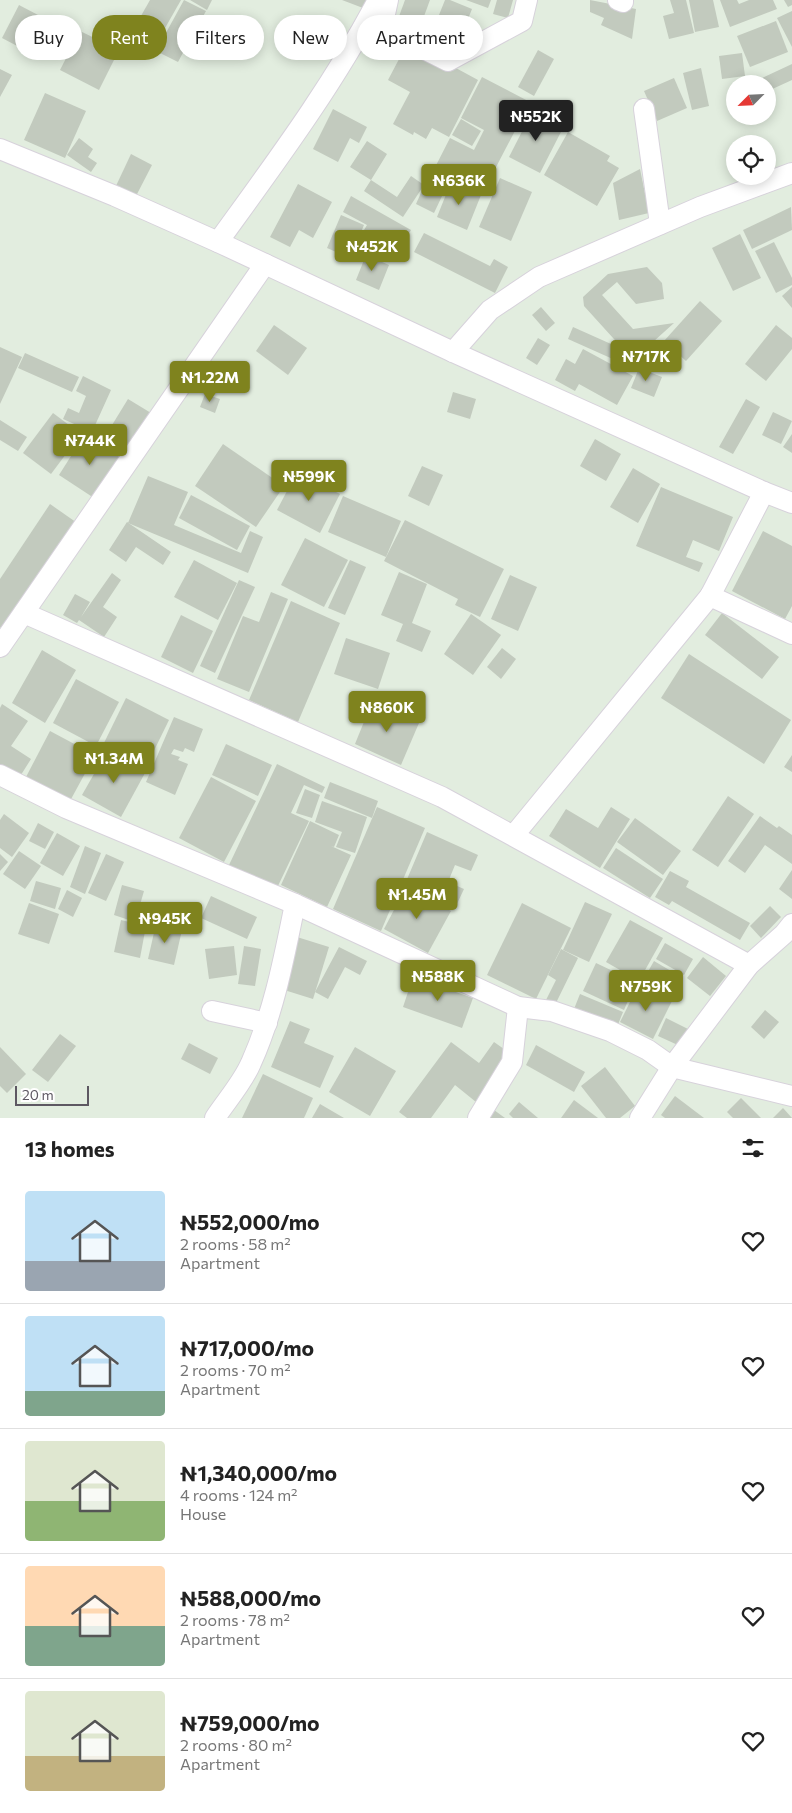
<!DOCTYPE html>
<html lang="en">
<head>
<meta charset="utf-8">
<style>
	:root { --surface:#fff; --page:#f2f2f2; --text:#222; --muted:#767676; --line:#e0e0e0; --accent:#7f831e }
	body { margin:0; font-family:Commissioner,sans-serif; background:var(--page); color:var(--text); height:100vh; display:flex; flex-direction:column; font-size:19px; white-space:nowrap }
	* { box-sizing:border-box; margin:0 }
	p { font-size:16px; color:var(--muted) }
	.icon { flex:none; width:28px; height:28px; fill:none; stroke:currentColor; stroke-width:2; stroke-linecap:round; stroke-linejoin:round }
	.map { position:relative; height:1118px; overflow:hidden }
	.drawer { display:flex; flex-direction:column; background:var(--surface); flex:1 }
	.drawer>* { flex:none }
	.top-card { position:absolute; left:15px; top:15px; width:500px; height:45px; display:flex; gap:10px }
	.needle { width:32px; rotate:246deg }
	.tools { position:absolute; left:726px; top:75px; display:grid; gap:10px }
	.tools a { display:grid; place-items:center; width:50px; height:50px; border-radius:50%; background:var(--surface); box-shadow:0 2px 12px #0003; font-size:25px }
	.scale { position:absolute; left:15px; bottom:12px; width:74px; box-sizing:border-box; padding-left:5px; border:2px solid #5d5862; border-top:0; font-size:14px; line-height:18px; white-space:nowrap; color:#5d5862; -webkit-text-stroke:4px #fff; paint-order:stroke }
	.price { position:absolute; translate:-50% -42px; padding:0 11px; border-radius:5px; background:var(--accent); color:#fff; font-size:16px; line-height:32px; filter:drop-shadow(0 1px 2px #0008) }
	.price::after { content:''; position:absolute; left:50%; top:30px; width:15px; height:11px; margin-left:-8px; background:inherit; clip-path:polygon(0 0,100% 0,50% 100%) }
	.price.on { background:#222; color:#fff }
	ul { padding:0; list-style:none }
	li { display:flex; align-items:center; gap:15px; height:125px; padding:0 25px }
	li+li { border-top:1px solid var(--line) }
	li span { display:grid; place-items:center; flex:none; width:140px; height:100px; border-radius:5px; color:#555 }
	li>.icon { margin-inline-start:auto }
	span .icon { width:60px; height:60px; fill:#fffc; stroke-width:1 }
	li b { font-size:21px }
	h2 { display:flex; justify-content:space-between; align-items:center; height:60px; padding:0 25px; font-size:21px }
	.chip { padding:0 18px; border-radius:22px; background:var(--surface); box-shadow:0 2px 12px #0003; font-size:18px; line-height:45px }
	.chip.on { background:var(--accent); color:#fff }
	.map>svg:first-child { display:block }
	.building { fill:#c2cabe }
	.lines { fill:none; stroke-linecap:round; stroke-linejoin:round }
	.minor-casing { stroke:#d7d2db; stroke-width:22 }
	.minor { stroke:#fff; stroke-width:20 }
</style>
</head>
<body>
<div class="map">
<svg width="792" height="1118" viewBox="0 0 792 1118">
	<rect width="100%" height="100%" fill="#e2eddf"/>
	<!-- building -->
	<g class="building">
		<path d="M150,0H181L156,44L133,30Z"/>
		<path d="M184,0L206,11L200,22L192,17L177,44L185,49L178,62L156,51Z"/>
		<path d="M190,0H212L207,10Z"/>
		<path d="M342,0H367L363,8Z"/>
		<path d="M405,0H430L416,38L394,30Z"/>
		<path d="M445,0H450L472,9L453,56L427,45Z"/>
		<path d="M466,0H491L488,8Z"/>
		<path d="M497,0H513L508,18L493,14Z"/>
		<path d="M590,0L636,9L632,39L601,25L604,18L590,12Z"/>
		<path d="M670,0H686L694,33L669,39L663,16L674,13Z"/>
		<path d="M689,0H713L719,27L695,32Z"/>
		<path d="M720,0H737L739,4L749,0H773L777,9L730,27Z"/>
		<path d="M784,0H792V5L788,7Z"/>
		<path d="M19,5L59,26L42,59L2,38Z"/>
		<path d="M792,11V47L777,18Z"/>
		<path d="M776,21L788,52L750,67L737,36Z"/>
		<path d="M80,31L119,50L99,90L60,70Z"/>
		<path d="M408,42L478,80L449,137L432,128L426,139L414,132L413,135L393,124L410,92L388,80Z"/>
		<path d="M538,50L554,59L534,96L518,87Z"/>
		<path d="M742,53L745,76L722,79L719,56Z"/>
		<path d="M792,64V80L768,91V84H760L758,80Z"/>
		<path d="M701,68L709,106L692,110L683,73Z"/>
		<path d="M0,69L12,75L0,97Z"/>
		<path d="M482,77L530,102L482,194L451,178L444,193L427,183L450,138L474,150L484,130L461,118Z"/>
		<path d="M674,78L687,108L657,121L644,91Z"/>
		<path d="M45,93L86,111L65,158L24,140Z"/>
		<path d="M333,109L367,127L359,143L350,138L338,162L313,149Z"/>
		<path d="M533,110L564,126L540,173L509,157Z"/>
		<path d="M461,119L481,131L472,146L452,135Z"/>
		<path d="M568,132L610,156L607,161L619,168L597,206L544,175Z"/>
		<path d="M79,138L93,149L88,157L97,163L91,172L67,155Z"/>
		<path d="M367,141L387,154L371,180L397,197L411,176L424,185L403,217L364,191L371,180L350,167Z"/>
		<path d="M131,154L152,165L135,198L115,188Z"/>
		<path d="M640,169L649,213L619,220L613,183Z"/>
		<path d="M500,178L532,192L511,241L479,227Z"/>
		<path d="M451,182L481,195L467,230L437,217Z"/>
		<path d="M298,184L332,202L313,238L299,230L290,247L270,237Z"/>
		<path d="M424,186L443,194L434,213L416,204Z"/>
		<path d="M351,196L411,230L394,260L358,240L367,225L343,212Z"/>
		<path d="M791,207L792,230L752,249L743,230Z"/>
		<path d="M341,215L364,225L350,258L327,248Z"/>
		<path d="M424,233L490,266L494,259L508,267L495,293L414,252Z"/>
		<path d="M740,234L761,278L733,291L712,248Z"/>
		<path d="M774,242L792,278V285L776,293L755,251Z"/>
		<path d="M366,255L389,265L379,290L356,280Z"/>
		<path d="M647,267L662,283L664,299L636,304L617,282L602,295L633,329L674,323L633,360L584,306L583,297L608,274Z"/>
		<path d="M792,287V308L782,296Z"/>
		<path d="M700,301L722,321L686,361L664,341Z"/>
		<path d="M541,307L555,323L546,331L532,315Z"/>
		<path d="M274,325L307,348L288,375L256,351Z"/>
		<path d="M776,325L792,338V349L766,381L745,364Z"/>
		<path d="M573,327L620,348L615,360L568,339Z"/>
		<path d="M538,338L550,345L537,365L526,358Z"/>
		<path d="M0,347L22,357L0,404Z"/>
		<path d="M583,349L633,376L617,405L579,384L575,391L555,380L566,359L575,364Z"/>
		<path d="M25,353L79,377L72,392L18,368Z"/>
		<path d="M639,368L662,377L654,397L631,388Z"/>
		<path d="M83,376L111,390L92,432L63,419L68,408L79,413L86,396L76,391Z"/>
		<path d="M453,392L476,399L470,419L447,412Z"/>
		<path d="M205,394L220,399L215,413L200,407Z"/>
		<path d="M128,399L151,413L124,457L101,443Z"/>
		<path d="M746,399L760,407L733,454L719,447Z"/>
		<path d="M773,412L792,421L781,444L762,435Z"/>
		<path d="M53,413L81,434L51,474L23,453Z"/>
		<path d="M0,420L27,437L18,451L0,440Z"/>
		<path d="M85,434L121,458L94,498L59,475Z"/>
		<path d="M792,434V453L783,447Z"/>
		<path d="M595,439L621,454L606,481L580,466Z"/>
		<path d="M223,444L284,486L256,527L195,486Z"/>
		<path d="M422,466L443,475L429,506L408,496Z"/>
		<path d="M633,468L660,484L638,523L610,507Z"/>
		<path d="M297,472L340,494L320,533L277,510Z"/>
		<path d="M148,476L188,492L174,525L241,553L250,531L263,537L248,573L128,523Z"/>
		<path d="M661,487L733,517L719,551L693,540L686,557L703,563L699,572L636,546Z"/>
		<path d="M191,495L250,526L237,550L179,518Z"/>
		<path d="M343,496L401,521L386,557L328,532Z"/>
		<path d="M50,504L80,525L7,632L0,627V579Z"/>
		<path d="M405,520L504,569L480,617L455,605L458,599L384,561Z"/>
		<path d="M127,522L171,552L163,565L136,547L126,562L109,550Z"/>
		<path d="M763,531L792,546V606L785,619L732,591Z"/>
		<path d="M305,538L348,560L324,607L281,585Z"/>
		<path d="M194,560L237,583L218,620L174,597Z"/>
		<path d="M350,560L366,567L345,615L328,608Z"/>
		<path d="M399,572L427,584L412,623L431,631L422,652L396,641L403,624L381,615Z"/>
		<path d="M112,573L121,580L103,607L117,617L104,637L79,620L77,623L63,615L75,594L90,602L81,617Z"/>
		<path d="M510,575L537,587L518,631L491,619Z"/>
		<path d="M239,580L255,587L215,673L200,666Z"/>
		<path d="M271,592L288,599L249,692L217,679L243,616L259,622Z"/>
		<path d="M291,601L340,623L298,722L249,700Z"/>
		<path d="M722,613L779,657L762,679L705,635Z"/>
		<path d="M471,614L501,635L473,675L444,654Z"/>
		<path d="M181,615L213,631L193,673L161,657Z"/>
		<path d="M346,638L390,653L378,689L334,674Z"/>
		<path d="M502,648L516,659L501,679L487,667Z"/>
		<path d="M42,650L76,670L45,723L12,703Z"/>
		<path d="M689,654L791,720L764,764L661,698Z"/>
		<path d="M76,679L119,702L96,746L53,723Z"/>
		<path d="M126,698L169,720L145,769L102,747Z"/>
		<path d="M372,702L419,723L401,765L355,744Z"/>
		<path d="M2,704L28,721L11,746L31,759L19,778L0,766V708Z"/>
		<path d="M174,717L203,729L194,752L185,748L183,752L174,749L171,754L180,757L178,760L188,764L175,795L146,782Z"/>
		<path d="M50,731L95,755L70,801L26,777Z"/>
		<path d="M226,744L272,765L258,796L212,775Z"/>
		<path d="M107,751L145,773L121,817L82,795Z"/>
		<path d="M792,755V772L784,767Z"/>
		<path d="M277,764L325,787L322,793L304,785L291,813L309,821L277,888L229,865Z"/>
		<path d="M211,777L256,801L224,862L179,838Z"/>
		<path d="M330,782L378,801L372,818L324,798Z"/>
		<path d="M305,789L320,795L312,818L296,813Z"/>
		<path d="M728,796L754,814L718,867L692,850Z"/>
		<path d="M322,801L367,817L355,853L336,847L342,832L315,822Z"/>
		<path d="M377,807L425,828L381,931L333,909Z"/>
		<path d="M611,807L630,819L600,868L549,836L566,809L598,828Z"/>
		<path d="M4,814L29,833L12,857L0,848V820Z"/>
		<path d="M760,816L777,828L779,826L792,835V864L765,845L745,873L728,861Z"/>
		<path d="M635,818L681,851L663,875L617,842Z"/>
		<path d="M310,821L339,835L334,847L331,846L351,855L327,907L281,885Z"/>
		<path d="M38,823L54,832L45,849L29,841Z"/>
		<path d="M427,832L478,855L471,871L455,865L448,882L464,889L456,906L405,884Z"/>
		<path d="M57,833L80,846L63,876L40,863Z"/>
		<path d="M85,846L101,853L85,894L70,887Z"/>
		<path d="M616,848L663,879L650,898L603,868Z"/>
		<path d="M19,851L41,866L25,889L3,874Z"/>
		<path d="M0,854L8,862L0,871Z"/>
		<path d="M106,854L124,862L106,901L88,893Z"/>
		<path d="M792,870V899L779,889Z"/>
		<path d="M670,871L689,881L686,887L750,923L740,940L672,901L669,905L655,897Z"/>
		<path d="M36,881L61,888L55,909L30,901Z"/>
		<path d="M122,885L144,891L135,922L114,915Z"/>
		<path d="M406,887L451,911L428,953L384,929Z"/>
		<path d="M67,890L82,898L73,917L58,909Z"/>
		<path d="M211,896L257,917L247,939L201,918Z"/>
		<path d="M585,902L612,914L589,962L563,950Z"/>
		<path d="M29,903L59,914L49,944L18,934Z"/>
		<path d="M522,903L571,928L536,999L487,975Z"/>
		<path d="M770,906L781,917L761,938L750,926Z"/>
		<path d="M121,920L146,926L140,958L114,952Z"/>
		<path d="M630,920L663,938L639,981L606,962Z"/>
		<path d="M156,924L182,930L174,965L148,959Z"/>
		<path d="M297,937L329,947L313,999L281,989Z"/>
		<path d="M665,943L693,959L684,975L656,959Z"/>
		<path d="M234,946L237,975L209,979L205,949Z"/>
		<path d="M244,946L261,949L255,986L238,984Z"/>
		<path d="M339,947L367,961L360,975L345,967L328,999L315,992Z"/>
		<path d="M561,949L578,958L555,1005L546,1000L556,980L548,975Z"/>
		<path d="M703,957L726,976L710,996L687,978Z"/>
		<path d="M654,961L683,978L671,999L642,982Z"/>
		<path d="M596,963L636,982L624,1010L583,991Z"/>
		<path d="M413,977L473,998L462,1028L403,1007Z"/>
		<path d="M639,984L672,1001L653,1039L620,1022Z"/>
		<path d="M580,994L623,1012L617,1027L574,1009Z"/>
		<path d="M765,1010L779,1022L764,1039L751,1027Z"/>
		<path d="M666,1018L688,1029L680,1046L658,1036Z"/>
		<path d="M290,1021L310,1029L304,1043L334,1056L320,1088L271,1067Z"/>
		<path d="M60,1034L76,1046L48,1082L32,1070Z"/>
		<path d="M451,1042L479,1063L494,1042L511,1054L476,1102L455,1085L431,1118H407L399,1112Z"/>
		<path d="M189,1043L218,1058L210,1074L181,1059Z"/>
		<path d="M536,1045L585,1072L574,1092L526,1065Z"/>
		<path d="M0,1047L26,1074L7,1093L0,1086Z"/>
		<path d="M355,1047L396,1071L370,1116L329,1092Z"/>
		<path d="M605,1067L635,1106L620,1118H606L581,1086Z"/>
		<path d="M263,1074L313,1098L304,1118H242Z"/>
		<path d="M675,1096L704,1118H665L661,1115Z"/>
		<path d="M741,1098L761,1118H733L727,1112Z"/>
		<path d="M574,1100L598,1118H561Z"/>
		<path d="M519,1102L538,1118H513L509,1114Z"/>
		<path d="M320,1104L344,1118H312Z"/>
		<path d="M783,1108L792,1118H773Z"/>
		<path d="M494,1110L505,1118H488Z"/>
	</g>
	<g class="lines">
		<defs>
			<g id="minor">
				<path d="M388,0L382,28L448,61L522,21L527,0"/>
				<path d="M618,0L623,2V0"/>
				<path d="M644,109L660,224"/>
				<path d="M0,149L115,196L218,242L453,352L764,492L792,503"/>
				<path d="M218,242C275,163 332,87 378,0"/>
				<path d="M453,352L490,310L539,277L700,207L792,173"/>
				<path d="M710,596L792,634"/>
				<path d="M24,613L442,797L749,965"/>
				<path d="M0,647L265,264"/>
				<path d="M0,775L66,808L295,904L518,1007L552,1011L610,1031L648,1050L672,1067L792,1096"/>
				<path d="M514,835L710,596L764,492"/>
				<path d="M212,1011L267,1023"/>
				<path d="M215,1118C227,1100 243,1082 251,1063C274,1012 284,958 295,904"/>
				<path d="M478,1118L512,1062L518,1007"/>
				<path d="M640,1118L672,1067L749,965L784,934L792,924"/>
			</g>
		</defs>
		<!-- minor casing -->
		<use href="#minor" class="minor-casing"/>
		<!-- minor -->
		<use href="#minor" class="minor"/>
	</g>
</svg>
<div class="tools">
<a><svg class="needle" viewBox="-14 -14 28 28"><path d="M0-13l5 13h-10z" fill="#e53935"/><path d="M0 13l5-13h-10z" fill="#767676"/></svg></a>
<a><svg class="icon" aria-label="locate" viewBox="0 0 24 24"><circle cx="12" cy="12" r="6"/><path d="M12 2v4M12 18v4M2 12h4M18 12h4"/></svg></a>
</div>
<div class="scale">20 m</div>
<b class="price on" style="left:536px;top:142px">₦552K</b>
<b class="price" style="left:459px;top:206px">₦636K</b>
<b class="price" style="left:372px;top:272px">₦452K</b>
<b class="price" style="left:646px;top:382px">₦717K</b>
<b class="price" style="left:210px;top:403px">₦1.22M</b>
<b class="price" style="left:90px;top:466px">₦744K</b>
<b class="price" style="left:309px;top:502px">₦599K</b>
<b class="price" style="left:387px;top:733px">₦860K</b>
<b class="price" style="left:114px;top:784px">₦1.34M</b>
<b class="price" style="left:417px;top:920px">₦1.45M</b>
<b class="price" style="left:165px;top:944px">₦945K</b>
<b class="price" style="left:438px;top:1002px">₦588K</b>
<b class="price" style="left:646px;top:1012px">₦759K</b>
<div class="top-card">
<a class="chip">Buy</a>
<a class="chip on">Rent</a>
<a class="chip">Filters</a>
<a class="chip">New</a>
<a class="chip">Apartment</a>
</div>
</div>
<section class="drawer">
<h2>13 homes<svg class="icon" aria-label="filters" viewBox="0 0 24 24"><path d="M4 7h16M4 17h16"/><circle cx="9" cy="7" r="2"/><circle cx="15" cy="17" r="2"/></svg></h2>
<ul>
<li><span style="background:linear-gradient(#bfe0f5 70%,#9aa5b1 0)"><svg class="icon" aria-label="home" viewBox="0 0 24 24"><path d="M3 11l9-7 9 7M6 9v11h12V9"/></svg></span><div><b>₦552,000/mo</b><p>2 rooms · 58 m²</p><p>Apartment</p></div><svg class="icon" aria-label="heart" viewBox="0 0 24 24"><path d="M12 20l-8-8c-3-5 5-10 8-4 3-6 11-1 8 4z"/></svg></li>
<li><span style="background:linear-gradient(#bfe0f5 75%,#7fa58c 0)"><svg class="icon" aria-label="home" viewBox="0 0 24 24"><path d="M3 11l9-7 9 7M6 9v11h12V9"/></svg></span><div><b>₦717,000/mo</b><p>2 rooms · 70 m²</p><p>Apartment</p></div><svg class="icon" aria-label="heart" viewBox="0 0 24 24"><path d="M12 20l-8-8c-3-5 5-10 8-4 3-6 11-1 8 4z"/></svg></li>
<li><span style="background:linear-gradient(#dfe7d0 60%,#8fb573 0)"><svg class="icon" aria-label="home" viewBox="0 0 24 24"><path d="M3 11l9-7 9 7M6 9v11h12V9"/></svg></span><div><b>₦1,340,000/mo</b><p>4 rooms · 124 m²</p><p>House</p></div><svg class="icon" aria-label="heart" viewBox="0 0 24 24"><path d="M12 20l-8-8c-3-5 5-10 8-4 3-6 11-1 8 4z"/></svg></li>
<li><span style="background:linear-gradient(#ffd9b3 60%,#7fa58c 0)"><svg class="icon" aria-label="home" viewBox="0 0 24 24"><path d="M3 11l9-7 9 7M6 9v11h12V9"/></svg></span><div><b>₦588,000/mo</b><p>2 rooms · 78 m²</p><p>Apartment</p></div><svg class="icon" aria-label="heart" viewBox="0 0 24 24"><path d="M12 20l-8-8c-3-5 5-10 8-4 3-6 11-1 8 4z"/></svg></li>
<li><span style="background:linear-gradient(#dfe7d0 65%,#c2b280 0)"><svg class="icon" aria-label="home" viewBox="0 0 24 24"><path d="M3 11l9-7 9 7M6 9v11h12V9"/></svg></span><div><b>₦759,000/mo</b><p>2 rooms · 80 m²</p><p>Apartment</p></div><svg class="icon" aria-label="heart" viewBox="0 0 24 24"><path d="M12 20l-8-8c-3-5 5-10 8-4 3-6 11-1 8 4z"/></svg></li>
</ul>
</section>
</body>
</html>
